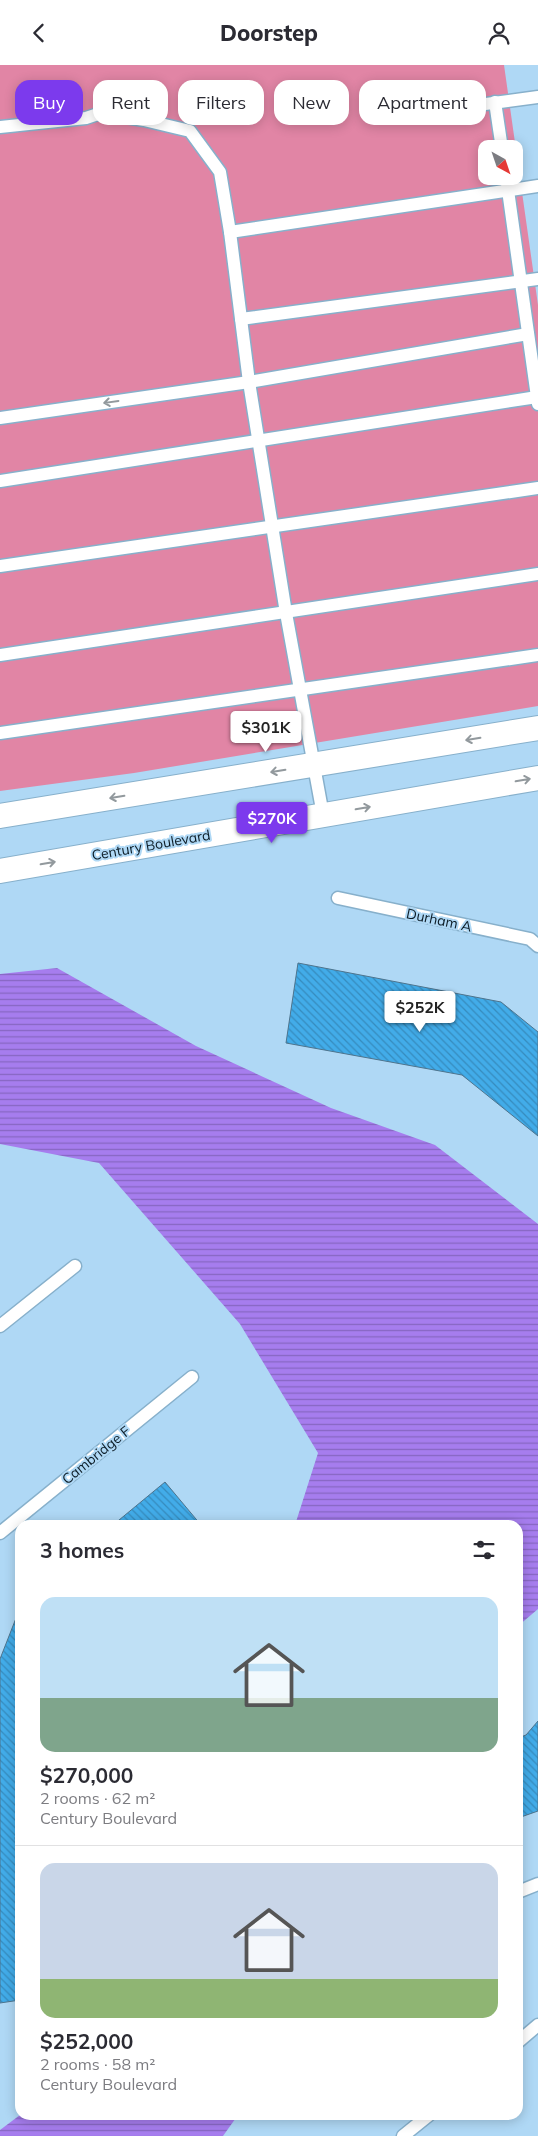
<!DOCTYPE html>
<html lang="en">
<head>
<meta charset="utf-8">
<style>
	:root { --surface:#fff; --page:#f2f2f3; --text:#2b2b33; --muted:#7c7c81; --line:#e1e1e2; --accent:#7c3aed }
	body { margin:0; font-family:Mulish,sans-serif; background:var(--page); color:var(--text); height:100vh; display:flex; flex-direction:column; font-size:19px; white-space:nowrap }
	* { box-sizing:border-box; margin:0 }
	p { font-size:16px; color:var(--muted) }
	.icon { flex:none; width:28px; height:28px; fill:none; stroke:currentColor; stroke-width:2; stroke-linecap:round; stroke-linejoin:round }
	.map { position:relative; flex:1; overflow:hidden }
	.drawer { position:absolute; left:15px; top:1455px; width:508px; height:600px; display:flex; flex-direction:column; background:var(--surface); border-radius:15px; box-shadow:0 2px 12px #0003 }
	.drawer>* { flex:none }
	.top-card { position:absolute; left:15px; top:15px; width:509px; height:45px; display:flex; gap:10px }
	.needle { width:32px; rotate:140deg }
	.buttons { position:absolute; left:478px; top:75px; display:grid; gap:10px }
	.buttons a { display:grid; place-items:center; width:45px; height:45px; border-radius:10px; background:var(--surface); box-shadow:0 2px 12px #0003; font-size:25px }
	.price { position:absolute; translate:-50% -42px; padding:0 11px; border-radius:5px; background:#fff; color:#222; font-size:16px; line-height:32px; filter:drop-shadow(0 1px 2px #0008) }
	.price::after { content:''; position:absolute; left:50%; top:30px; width:15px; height:11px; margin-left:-8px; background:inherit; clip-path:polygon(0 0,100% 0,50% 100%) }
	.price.selected { background:var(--accent); color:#fff }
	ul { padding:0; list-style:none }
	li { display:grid; align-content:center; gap:10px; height:265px; padding:0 25px }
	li+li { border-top:1px solid var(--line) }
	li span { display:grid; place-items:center; height:155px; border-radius:15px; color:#555 }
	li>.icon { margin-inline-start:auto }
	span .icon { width:90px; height:90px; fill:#fffc; stroke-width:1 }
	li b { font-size:21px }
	h2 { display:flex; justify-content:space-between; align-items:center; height:60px; padding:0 25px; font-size:21px }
	.tag { padding:0 18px; border-radius:15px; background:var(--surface); box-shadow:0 2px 12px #0003; font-size:18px; line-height:45px }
	.tag.selected { background:var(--accent); color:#fff }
	header { display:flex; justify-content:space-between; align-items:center; height:65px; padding:0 25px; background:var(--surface); font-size:22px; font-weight:800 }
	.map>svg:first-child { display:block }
	.green { fill:#e185a5; fill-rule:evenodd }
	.water { fill:url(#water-rules) }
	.building { fill:url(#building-back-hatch); stroke:#4e748d }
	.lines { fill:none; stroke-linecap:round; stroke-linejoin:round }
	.service-casing { stroke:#87b0cb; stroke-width:15 }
	.minor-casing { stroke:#87b0cb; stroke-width:26 }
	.service { stroke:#fff; stroke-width:12 }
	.minor { stroke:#fff; stroke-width:24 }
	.oneway { stroke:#92999d }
	.labels { text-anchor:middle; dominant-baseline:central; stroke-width:4; stroke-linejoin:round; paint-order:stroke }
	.street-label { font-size:14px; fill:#0c1c26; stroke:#afd8f5 }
</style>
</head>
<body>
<header><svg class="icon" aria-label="back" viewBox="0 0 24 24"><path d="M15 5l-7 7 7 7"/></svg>Doorstep<svg class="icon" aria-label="person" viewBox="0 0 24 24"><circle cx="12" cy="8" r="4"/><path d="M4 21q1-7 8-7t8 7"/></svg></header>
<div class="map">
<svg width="538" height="2071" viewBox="0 0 538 2071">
	<defs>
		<pattern id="water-rules" width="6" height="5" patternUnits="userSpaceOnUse" patternTransform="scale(1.25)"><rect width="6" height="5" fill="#a67dee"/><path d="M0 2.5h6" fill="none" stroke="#8666c1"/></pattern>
		<pattern id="building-back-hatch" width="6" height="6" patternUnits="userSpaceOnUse" patternTransform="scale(1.25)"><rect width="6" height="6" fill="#42ace9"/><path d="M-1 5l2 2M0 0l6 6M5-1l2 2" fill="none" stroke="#368bbd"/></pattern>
	</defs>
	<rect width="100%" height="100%" fill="#afd8f5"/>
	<!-- green -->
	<path class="green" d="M0,0H504L538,240V641L134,708L0,726ZM486,84H514V111H486Z"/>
	<!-- water -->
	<g class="water">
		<path d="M57,903L196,981L331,1043L435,1080L538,1159V1544L518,1561V1460H295L318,1388L240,1259L99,1098L0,1079V909Z"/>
		<path d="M20,2050H238L223,2071H0V2065Z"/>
	</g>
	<!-- building -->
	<g class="building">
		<path d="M298,898L501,937L538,967V1071L462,1010L286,978Z"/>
		<path d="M165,1417L201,1460H113Z"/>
		<path d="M20,1543V1760L15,1773L20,1797V1935L0,1938V1594Z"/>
		<path d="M538,1656V1746L518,1753V1673L526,1670Z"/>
	</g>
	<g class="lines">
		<defs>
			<g id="service">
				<path d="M495,37L502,84"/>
				<path d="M448,44L538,32"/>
				<path d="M0,62L86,53L101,48L144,55L190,66L220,107L230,167L249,317L286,548L323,750"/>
				<path d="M506,111L538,339"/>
				<path d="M230,167L538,121"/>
				<path d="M241,254L538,214"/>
				<path d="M0,353L249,317L528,269"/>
				<path d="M0,416L537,332"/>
				<path d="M0,501L538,423"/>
				<path d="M0,590L538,509"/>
				<path d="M0,668L538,590"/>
				<path d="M338,833L530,874L538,881"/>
				<path d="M0,1261L75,1201"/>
				<path d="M0,1468L192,1312"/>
				<path d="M518,1827L538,1819"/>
				<path d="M518,1977L538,1960"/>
				<path d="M403,2071L429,2050"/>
			</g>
			<g id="minor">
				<path d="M0,751L538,663"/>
				<path d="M0,806L538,713"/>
			</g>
		</defs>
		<!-- service casing -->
		<use href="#service" class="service-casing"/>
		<!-- minor casing -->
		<use href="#minor" class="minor-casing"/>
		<!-- service -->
		<use href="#service" class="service"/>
		<!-- minor -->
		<use href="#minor" class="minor"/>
	</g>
	<!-- one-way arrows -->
	<defs><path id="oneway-shaft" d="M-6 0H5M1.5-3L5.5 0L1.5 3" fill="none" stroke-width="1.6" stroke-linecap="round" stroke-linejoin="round" transform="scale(1.25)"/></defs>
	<g class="oneway">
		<use href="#oneway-shaft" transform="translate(111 337) rotate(172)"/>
		<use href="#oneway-shaft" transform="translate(473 674) rotate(171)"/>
		<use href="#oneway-shaft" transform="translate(278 706) rotate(171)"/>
		<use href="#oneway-shaft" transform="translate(523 715) rotate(-10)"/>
		<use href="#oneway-shaft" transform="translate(117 732) rotate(171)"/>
		<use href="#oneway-shaft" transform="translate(363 743) rotate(-10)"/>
		<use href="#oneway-shaft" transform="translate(48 798) rotate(-10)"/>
	</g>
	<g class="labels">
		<!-- street labels -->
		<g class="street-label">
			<text transform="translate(151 780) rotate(-10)">Century Boulevard</text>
			<text transform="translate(439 855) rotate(12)">Durham A</text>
			<text transform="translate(96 1390) rotate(-39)">Cambridge F</text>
		</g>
	</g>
</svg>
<div class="buttons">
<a><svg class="needle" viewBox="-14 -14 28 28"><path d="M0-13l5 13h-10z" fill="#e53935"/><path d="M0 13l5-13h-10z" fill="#7c7c81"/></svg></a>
</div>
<b class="price" style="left:266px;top:688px">$301K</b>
<b class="price selected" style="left:272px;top:779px">$270K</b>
<b class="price" style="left:420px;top:968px">$252K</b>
<div class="top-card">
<a class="tag selected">Buy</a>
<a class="tag">Rent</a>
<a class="tag">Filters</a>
<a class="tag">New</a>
<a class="tag">Apartment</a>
</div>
<section class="drawer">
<h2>3 homes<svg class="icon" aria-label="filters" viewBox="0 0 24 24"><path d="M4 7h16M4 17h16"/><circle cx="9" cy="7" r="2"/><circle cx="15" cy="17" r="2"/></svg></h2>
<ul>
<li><span style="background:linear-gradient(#bfe0f5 65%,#7fa58c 0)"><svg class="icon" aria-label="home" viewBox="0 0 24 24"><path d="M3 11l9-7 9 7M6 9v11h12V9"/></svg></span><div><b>$270,000</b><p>2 rooms · 62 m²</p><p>Century Boulevard</p></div></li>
<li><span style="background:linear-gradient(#c9d6e8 75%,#8fb573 0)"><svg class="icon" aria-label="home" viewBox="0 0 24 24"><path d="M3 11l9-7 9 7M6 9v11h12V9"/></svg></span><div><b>$252,000</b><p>2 rooms · 58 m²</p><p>Century Boulevard</p></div></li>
</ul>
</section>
</div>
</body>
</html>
